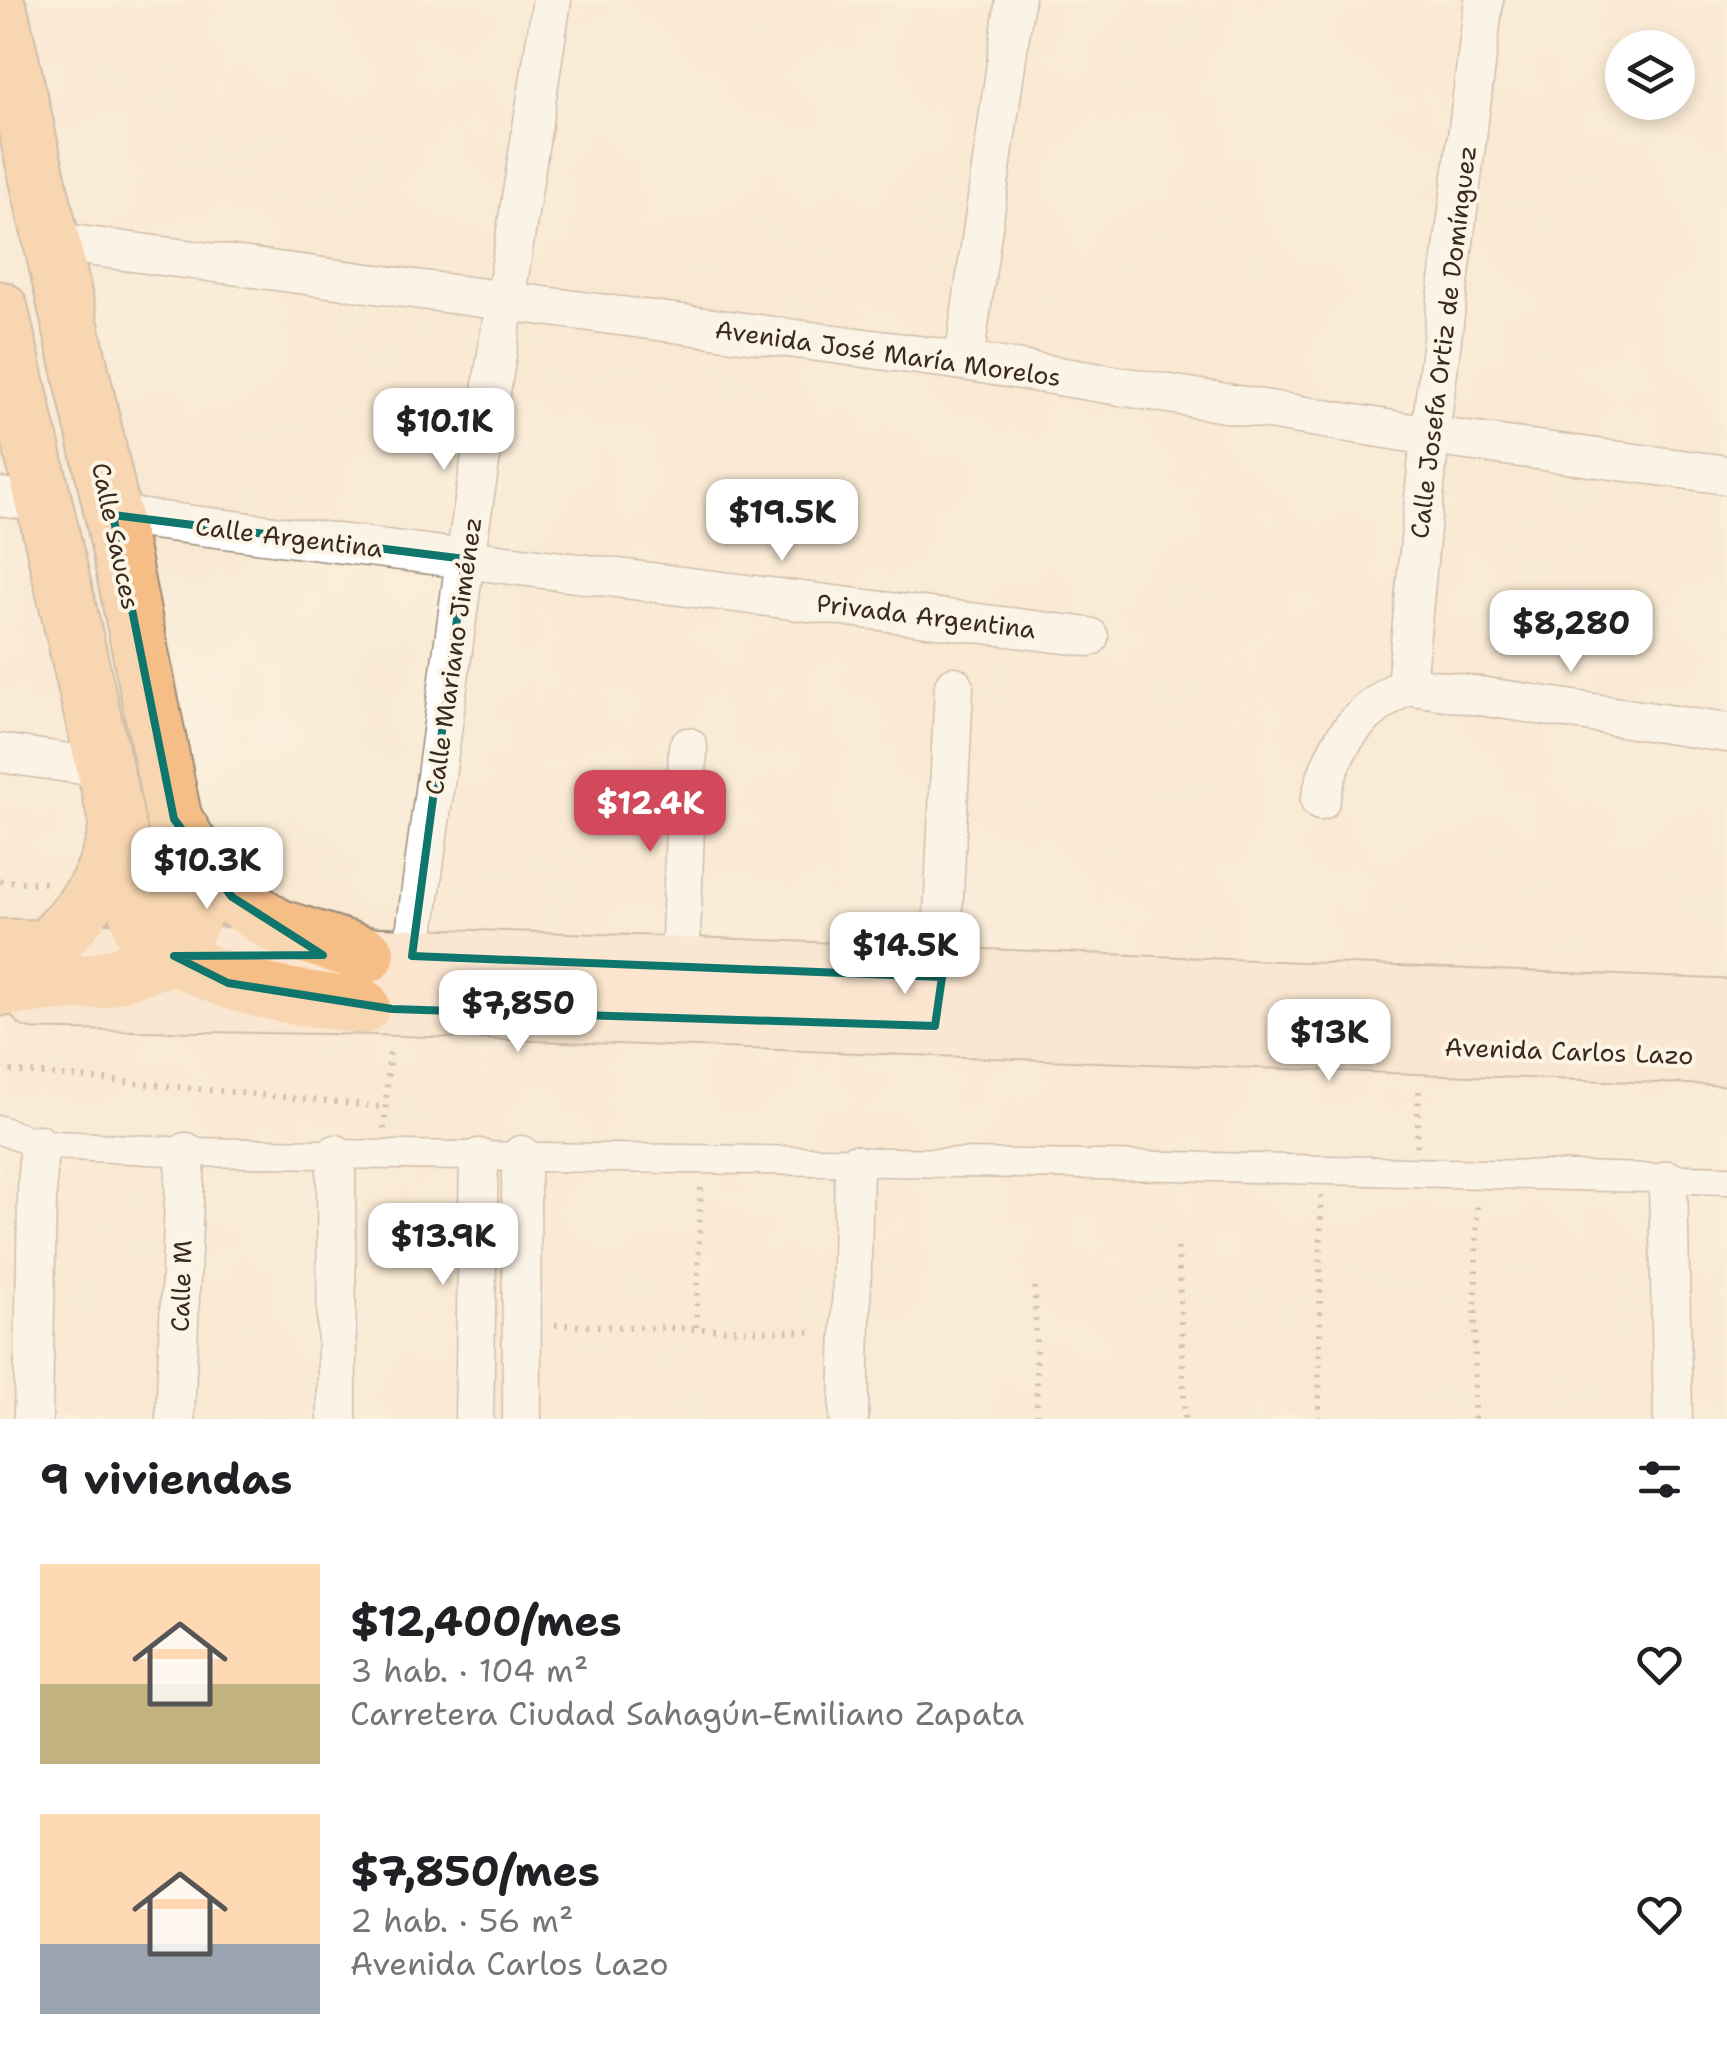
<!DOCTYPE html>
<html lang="es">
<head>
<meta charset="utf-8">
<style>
	:root { --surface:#fff; --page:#f6f6f6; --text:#202124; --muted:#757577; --accent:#d1495b }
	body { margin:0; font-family:"Shantell Sans",sans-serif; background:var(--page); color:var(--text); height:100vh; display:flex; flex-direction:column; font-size:38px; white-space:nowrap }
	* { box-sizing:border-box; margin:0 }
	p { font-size:32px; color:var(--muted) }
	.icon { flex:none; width:55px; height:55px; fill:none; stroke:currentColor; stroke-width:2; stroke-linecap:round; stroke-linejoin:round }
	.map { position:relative; height:1419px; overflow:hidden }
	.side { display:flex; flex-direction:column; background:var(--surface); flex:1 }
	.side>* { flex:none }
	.tools { position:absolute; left:1605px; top:30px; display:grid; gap:20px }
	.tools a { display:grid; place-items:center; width:90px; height:90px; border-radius:50%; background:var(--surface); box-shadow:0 5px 15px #0003; font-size:50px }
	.price { position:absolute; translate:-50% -85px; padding:0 22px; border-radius:20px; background:#fff; color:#222; font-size:32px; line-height:65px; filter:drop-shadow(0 2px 5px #0008) }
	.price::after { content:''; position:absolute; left:50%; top:60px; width:30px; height:22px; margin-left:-15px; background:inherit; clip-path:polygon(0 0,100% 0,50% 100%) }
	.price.selected { background:var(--accent); color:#fff }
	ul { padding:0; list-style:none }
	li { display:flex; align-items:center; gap:30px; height:250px; padding:0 40px }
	li span { display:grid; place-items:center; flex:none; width:280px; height:200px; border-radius:0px; color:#555 }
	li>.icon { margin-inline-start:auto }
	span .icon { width:120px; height:120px; fill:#fffc; stroke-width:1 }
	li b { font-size:42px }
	h2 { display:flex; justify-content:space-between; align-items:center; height:120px; padding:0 40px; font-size:42px }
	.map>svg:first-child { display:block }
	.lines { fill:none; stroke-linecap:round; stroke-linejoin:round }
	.pedestrian-casing { stroke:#9a8a78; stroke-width:31 }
	.minor-casing { stroke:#9a8a78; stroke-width:41 }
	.secondary-casing { stroke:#9a8a78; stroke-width:59 }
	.primary-casing { stroke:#9a8a78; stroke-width:59 }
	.path { stroke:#9a8a78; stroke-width:6; stroke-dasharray:2.5 8; stroke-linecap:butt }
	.pedestrian { stroke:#fff; stroke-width:28 }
	.minor { stroke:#fff; stroke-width:38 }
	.secondary { stroke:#fbe5cf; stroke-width:55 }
	.primary { stroke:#f6be87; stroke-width:55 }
	.marked { fill:none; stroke:#0f766e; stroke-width:8; stroke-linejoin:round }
	.labels { text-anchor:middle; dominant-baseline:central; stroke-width:8; stroke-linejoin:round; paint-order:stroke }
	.street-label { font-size:25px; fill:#3b2a1e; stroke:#fcf5e5 }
</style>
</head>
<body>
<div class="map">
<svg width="1727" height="1419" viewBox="0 0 1727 1419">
	<rect width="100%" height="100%" fill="#fcf5e5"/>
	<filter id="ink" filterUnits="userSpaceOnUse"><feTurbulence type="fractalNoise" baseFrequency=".01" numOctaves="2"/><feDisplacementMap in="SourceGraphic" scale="20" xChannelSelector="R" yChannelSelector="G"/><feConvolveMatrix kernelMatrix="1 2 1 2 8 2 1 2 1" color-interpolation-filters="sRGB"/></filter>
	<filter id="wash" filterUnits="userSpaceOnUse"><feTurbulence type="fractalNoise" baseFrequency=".0048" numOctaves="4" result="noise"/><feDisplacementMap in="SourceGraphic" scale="40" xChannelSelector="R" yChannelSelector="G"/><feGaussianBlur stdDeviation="2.25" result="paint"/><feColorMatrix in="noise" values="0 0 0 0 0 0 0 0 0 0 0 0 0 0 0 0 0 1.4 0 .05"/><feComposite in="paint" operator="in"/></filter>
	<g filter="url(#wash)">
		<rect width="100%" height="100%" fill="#f9e9d3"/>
	</g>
	<g filter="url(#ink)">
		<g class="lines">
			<defs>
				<path id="pedestrian" d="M0,1130L38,1144L186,1152L1172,1166L1727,1180"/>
				<g id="minor">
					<path d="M48,241L964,361L1430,436L1727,475"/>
					<path d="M964,361L1015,0"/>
					<path d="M0,497L43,503"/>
					<path d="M113,515L1089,637"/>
					<path d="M1406,685L1430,436L1484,0"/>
					<path d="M1406,685L1727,733"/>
					<path d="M0,753L103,768"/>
					<path d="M1320,801C1333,742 1355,716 1406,685"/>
					<path d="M412,956L465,559L552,0"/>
					<path d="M680,965L688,747"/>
					<path d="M939,998L954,686"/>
					<path d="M336,1154L337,1419"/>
					<path d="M521,1155L522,1419"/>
					<path d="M1668,1180L1673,1419"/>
					<path d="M33,1419L38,1144"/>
					<path d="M175,1419L186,1152"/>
					<path d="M474,1419L479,1158"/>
					<path d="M849,1419L854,1164"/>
				</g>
				<g id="secondary">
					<path d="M46,948L174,956L367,955L680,965L1727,1008"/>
					<path d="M36,1001L362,1006L1727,1057"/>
				</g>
				<g id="primary">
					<path d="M0,12L113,515L174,819L201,863L232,897L278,927L367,955"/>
					<path d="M0,309L141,928C203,988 281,996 362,1006"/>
					<path d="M0,947L46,948C83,913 107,880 117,829"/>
					<path d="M0,988L97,981L174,956L193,917L178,841"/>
				</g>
			</defs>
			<!-- pedestrian casing -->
			<use href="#pedestrian" class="pedestrian-casing"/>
			<!-- minor casing -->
			<use href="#minor" class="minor-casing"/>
			<!-- secondary casing -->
			<use href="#secondary" class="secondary-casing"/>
			<!-- primary casing -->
			<use href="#primary" class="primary-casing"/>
			<!-- path -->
			<g class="path">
				<path d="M0,881L49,883"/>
				<path d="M0,1070L385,1107"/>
				<path d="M384,1129L390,1047"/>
				<path d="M1417,1146L1419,1089"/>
				<path d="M1178,1248L1185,1419"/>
				<path d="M1035,1287L1037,1419"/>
				<path d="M555,1325L817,1332"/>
				<path d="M696,1327L701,1186"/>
				<path d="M1319,1419L1321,1196"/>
				<path d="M1474,1419L1477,1201"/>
			</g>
			<!-- pedestrian -->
			<use href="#pedestrian" class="pedestrian"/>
			<!-- minor -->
			<use href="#minor" class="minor"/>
			<!-- secondary -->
			<use href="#secondary" class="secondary"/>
			<!-- primary -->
			<use href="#primary" class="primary"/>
		</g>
	</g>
	<!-- marked area -->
	<path d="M0 0H1727V1419H0ZM113,515L465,559L412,956L942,977L935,1026L392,1009L228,983L174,956L323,955L232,897L174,819Z" fill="#f9e9d3" fill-opacity=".55" fill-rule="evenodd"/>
	<path class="marked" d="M113,515L465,559L412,956L942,977L935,1026L392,1009L228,983L174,956L323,955L232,897L174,819Z"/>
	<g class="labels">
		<!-- street labels -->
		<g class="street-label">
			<text transform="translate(1443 342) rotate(-83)">Calle Josefa Ortiz de Domínguez</text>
			<text transform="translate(888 353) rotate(8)">Avenida José María Morelos</text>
			<text transform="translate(116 536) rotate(78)">Calle Sauces</text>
			<text transform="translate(289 537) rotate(7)">Calle Argentina</text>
			<text transform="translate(926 616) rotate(7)">Privada Argentina</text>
			<text transform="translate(453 656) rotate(-82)">Calle Mariano Jiménez</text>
			<text transform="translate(1569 1051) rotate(2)">Avenida Carlos Lazo</text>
			<text transform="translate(181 1286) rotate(-88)">Calle M</text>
		</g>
	</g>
</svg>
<div class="tools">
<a><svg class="icon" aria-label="layers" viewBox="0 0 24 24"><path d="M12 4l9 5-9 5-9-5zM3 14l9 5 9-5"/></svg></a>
</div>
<b class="price" style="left:444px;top:473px">$10.1K</b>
<b class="price" style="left:782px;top:564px">$19.5K</b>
<b class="price" style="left:1571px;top:675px">$8,280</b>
<b class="price selected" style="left:650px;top:855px">$12.4K</b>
<b class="price" style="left:207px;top:912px">$10.3K</b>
<b class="price" style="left:905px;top:997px">$14.5K</b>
<b class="price" style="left:518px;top:1055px">$7,850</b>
<b class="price" style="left:1329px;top:1084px">$13K</b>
<b class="price" style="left:443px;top:1288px">$13.9K</b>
</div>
<section class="side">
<h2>9 viviendas<svg class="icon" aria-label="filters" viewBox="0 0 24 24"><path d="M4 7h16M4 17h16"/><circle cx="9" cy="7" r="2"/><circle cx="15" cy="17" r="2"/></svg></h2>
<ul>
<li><span style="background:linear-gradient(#ffd9b3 60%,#c2b280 0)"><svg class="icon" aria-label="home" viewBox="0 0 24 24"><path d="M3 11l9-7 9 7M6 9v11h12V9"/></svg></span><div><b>$12,400/mes</b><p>3 hab. · 104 m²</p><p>Carretera Ciudad Sahagún-Emiliano Zapata</p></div><svg class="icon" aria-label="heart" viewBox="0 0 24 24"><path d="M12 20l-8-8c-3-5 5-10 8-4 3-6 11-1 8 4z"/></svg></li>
<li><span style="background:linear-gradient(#ffd9b3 65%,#9aa5b1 0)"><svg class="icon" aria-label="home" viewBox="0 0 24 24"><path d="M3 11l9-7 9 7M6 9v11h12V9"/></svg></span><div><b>$7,850/mes</b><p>2 hab. · 56 m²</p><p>Avenida Carlos Lazo</p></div><svg class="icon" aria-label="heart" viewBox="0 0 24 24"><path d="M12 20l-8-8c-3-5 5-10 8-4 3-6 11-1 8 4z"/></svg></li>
</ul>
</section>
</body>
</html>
